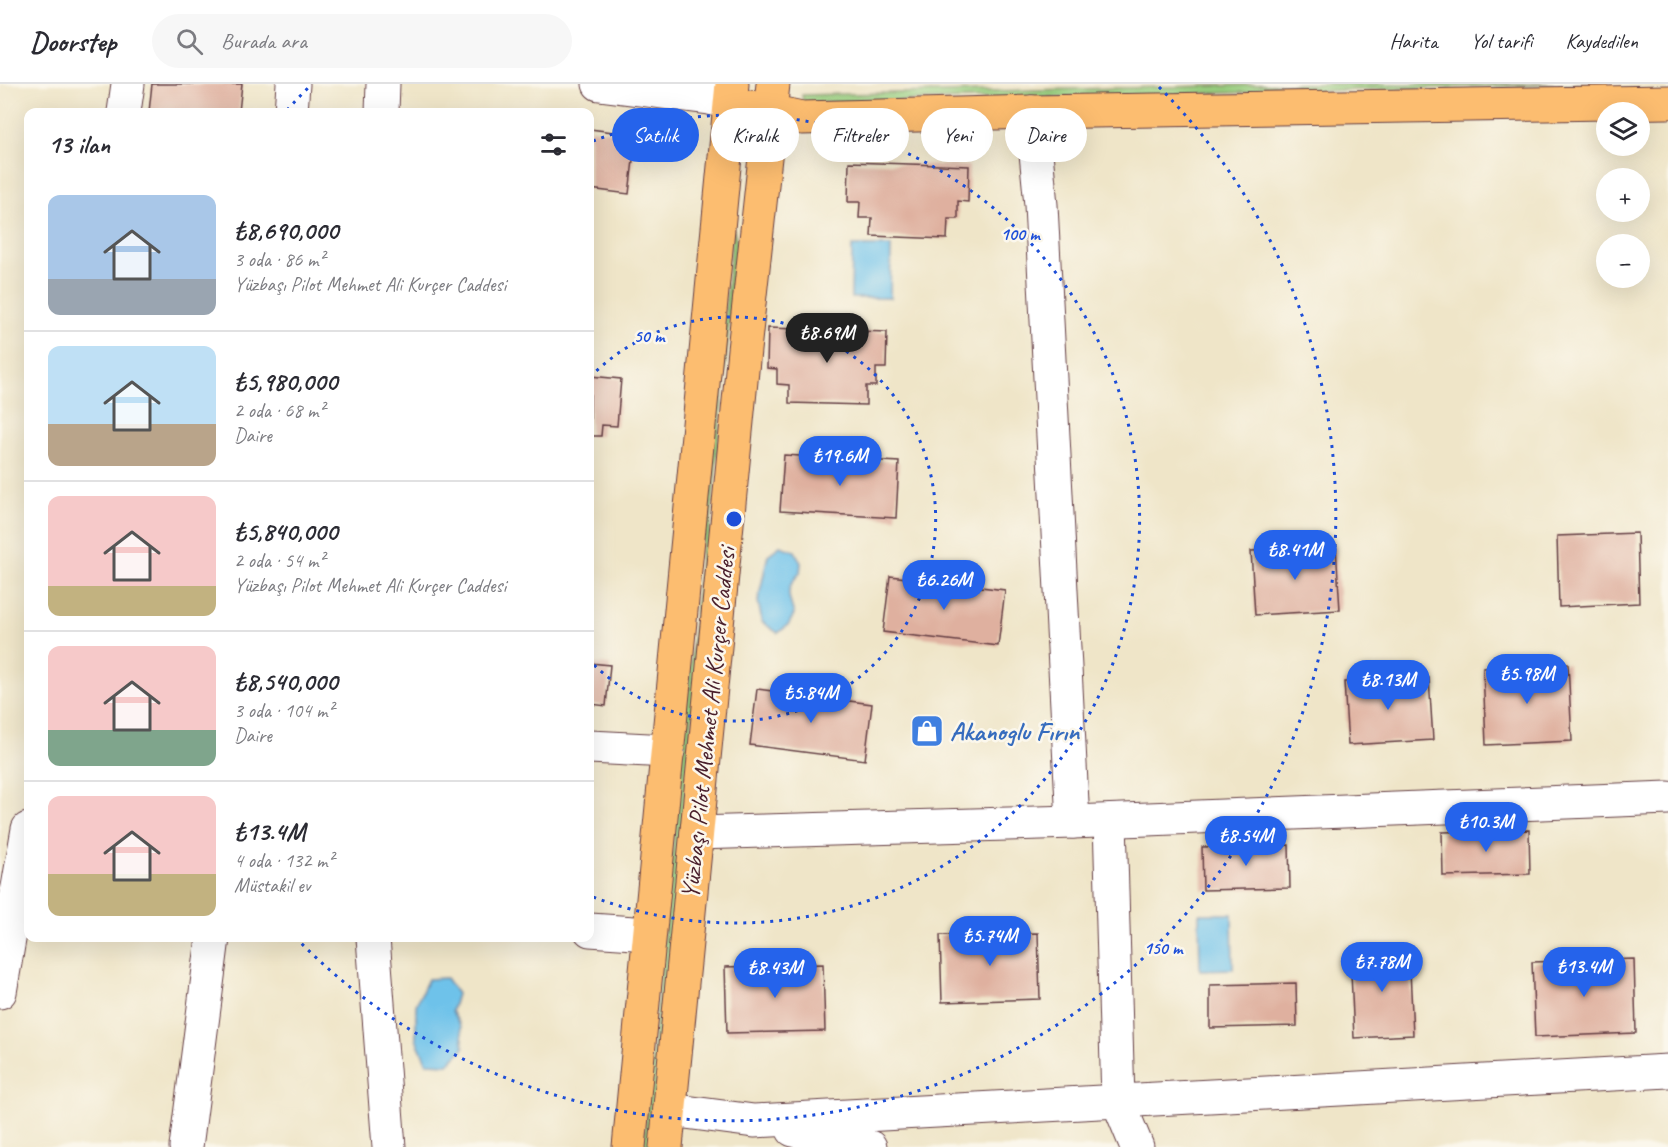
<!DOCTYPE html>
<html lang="tr">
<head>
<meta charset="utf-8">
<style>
	:root { --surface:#fff; --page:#f7f7f7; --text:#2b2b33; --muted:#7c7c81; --line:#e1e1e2; --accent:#2563eb }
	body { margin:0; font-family:Caveat,sans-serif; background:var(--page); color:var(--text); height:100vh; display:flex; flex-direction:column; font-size:22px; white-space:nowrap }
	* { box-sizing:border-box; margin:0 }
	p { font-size:20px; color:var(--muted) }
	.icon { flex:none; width:33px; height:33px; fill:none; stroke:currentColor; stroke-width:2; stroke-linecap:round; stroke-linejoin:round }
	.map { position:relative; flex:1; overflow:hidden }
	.drawer { position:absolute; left:24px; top:24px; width:570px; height:834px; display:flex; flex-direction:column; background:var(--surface); border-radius:12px; box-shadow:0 6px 24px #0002 }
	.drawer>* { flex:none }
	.banner { position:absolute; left:612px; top:24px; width:570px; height:54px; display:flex; gap:12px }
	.tools { position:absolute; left:1596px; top:18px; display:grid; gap:12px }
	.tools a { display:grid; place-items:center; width:54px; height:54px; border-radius:50%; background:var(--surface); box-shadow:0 6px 24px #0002; font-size:30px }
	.price { position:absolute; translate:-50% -51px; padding:0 14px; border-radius:21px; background:var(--accent); color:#fff; font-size:20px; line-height:39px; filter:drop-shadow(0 2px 3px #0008) }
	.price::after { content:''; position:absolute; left:50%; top:36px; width:18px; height:14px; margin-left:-9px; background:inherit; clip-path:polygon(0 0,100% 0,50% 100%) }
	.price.on { background:#222; color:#fff }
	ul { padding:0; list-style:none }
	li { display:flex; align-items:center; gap:18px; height:150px; padding:0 24px }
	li+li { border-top:2px solid var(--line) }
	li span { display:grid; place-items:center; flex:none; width:168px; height:120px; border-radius:12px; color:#555 }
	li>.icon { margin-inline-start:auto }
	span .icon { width:72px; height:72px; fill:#fffc; stroke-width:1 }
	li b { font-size:26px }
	h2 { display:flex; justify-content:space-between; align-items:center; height:72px; padding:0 24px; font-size:26px }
	.tag { padding:0 21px; border-radius:27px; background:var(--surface); box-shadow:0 6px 24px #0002; font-size:21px; line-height:54px }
	.tag.on { background:var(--accent); color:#fff }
	header { display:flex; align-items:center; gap:36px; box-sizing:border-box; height:84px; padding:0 30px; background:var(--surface); border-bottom:2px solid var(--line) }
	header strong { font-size:28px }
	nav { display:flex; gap:33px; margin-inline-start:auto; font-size:21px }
	.search { width:420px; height:54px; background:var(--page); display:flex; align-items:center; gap:15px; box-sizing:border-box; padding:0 21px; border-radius:33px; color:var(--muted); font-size:22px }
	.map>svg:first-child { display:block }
	.green { fill:#97cd7e; stroke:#707654; stroke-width:1.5 }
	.water { fill:#6ec2ea; stroke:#5c708a; stroke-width:1.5 }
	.building { fill:#dfb09f }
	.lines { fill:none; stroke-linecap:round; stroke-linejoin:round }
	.minor-casing { stroke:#633d43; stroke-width:35 }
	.major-casing { stroke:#633d43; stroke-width:35 }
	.minor { stroke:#fff; stroke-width:33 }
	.major { stroke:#fcbd6f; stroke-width:33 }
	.ring { fill:none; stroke:#1d4ed8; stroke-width:3; stroke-dasharray:3 6 }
	.labels { text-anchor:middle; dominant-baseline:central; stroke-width:5; stroke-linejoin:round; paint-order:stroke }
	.street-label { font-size:26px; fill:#4a1f2b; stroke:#fbf7ec }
	.shop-label { font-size:26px; font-weight:bold; fill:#366cbe; stroke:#fbf7ec; text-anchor:start }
	.centre { fill:#1d4ed8; stroke:#fbf7ec; stroke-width:3 }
	.ring-label { font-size:18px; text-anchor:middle; font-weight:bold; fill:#1d4ed8; stroke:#fbf7ec; stroke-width:5; stroke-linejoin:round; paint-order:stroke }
</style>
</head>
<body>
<header>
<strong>Doorstep</strong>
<div class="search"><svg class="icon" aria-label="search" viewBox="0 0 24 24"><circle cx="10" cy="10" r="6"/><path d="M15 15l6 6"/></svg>Burada ara</div>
<nav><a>Harita</a><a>Yol tarifi</a><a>Kaydedilen</a></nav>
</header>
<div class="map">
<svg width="1668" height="1063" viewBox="0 0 1668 1063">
	<rect width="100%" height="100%" fill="#fbf7ec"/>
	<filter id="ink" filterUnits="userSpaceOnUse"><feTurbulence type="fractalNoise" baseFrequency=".0167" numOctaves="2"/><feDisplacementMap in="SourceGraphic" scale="12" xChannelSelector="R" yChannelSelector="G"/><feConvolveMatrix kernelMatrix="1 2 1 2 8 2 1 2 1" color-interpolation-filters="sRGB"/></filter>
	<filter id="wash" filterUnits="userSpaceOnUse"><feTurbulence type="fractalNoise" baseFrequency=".008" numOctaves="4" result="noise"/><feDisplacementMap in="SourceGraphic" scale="24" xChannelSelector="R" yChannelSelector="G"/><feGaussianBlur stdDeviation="1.35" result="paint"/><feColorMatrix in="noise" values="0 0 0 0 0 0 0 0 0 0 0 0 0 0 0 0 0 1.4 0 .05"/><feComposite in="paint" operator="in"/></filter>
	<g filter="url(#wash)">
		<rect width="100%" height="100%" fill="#efe5c8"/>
		<!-- green -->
		<g class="green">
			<path d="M1306,0H1601L803,19L802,11Z"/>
			<path d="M733,144L737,157L652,1063H643Z"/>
		</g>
		<!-- water -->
		<g class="water">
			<path d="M852,162H891L890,214H851Z"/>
			<path d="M780,462L795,467L801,479L800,489C784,505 788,511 794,530L789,540L778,549L762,538L758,517L768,471Z"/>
			<path d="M1199,830H1232L1233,885L1200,886Z"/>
			<path d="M446,894L457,910L452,927L461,943L464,964L448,980L427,979L416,955V921L428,895Z"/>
		</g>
		<g id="blocks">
			<!-- building -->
			<g class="building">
				<path d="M152,0H242L239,28H149Z"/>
				<path d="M590,45L636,51L629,110L590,105Z"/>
				<path d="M849,78L969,82L968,118L958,117V135H948L947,155L871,152L872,134H859L860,118H848Z"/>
				<path d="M768,244L887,248L886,284H876V302H866V321L789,319V301L777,300V285L767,284Z"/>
				<path d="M590,292L621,295L617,342L602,341L601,352H590Z"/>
				<path d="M784,371L899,378L896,434L780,427Z"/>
				<path d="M1637,449L1639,519L1559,523L1557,452Z"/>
				<path d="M1336,463L1340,526L1255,531L1251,467Z"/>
				<path d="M890,492L1005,506L998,562L883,548Z"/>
				<path d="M590,579L610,581L606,622L592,620L591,625H590Z"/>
				<path d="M1568,580L1572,657L1486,661L1483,584Z"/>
				<path d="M1429,594L1433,656L1348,661L1344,598Z"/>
				<path d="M757,605L872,620L865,676L750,661Z"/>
				<path d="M1529,746L1530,790L1443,792L1442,748Z"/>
				<path d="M1289,761L1290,804L1203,806L1202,763Z"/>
				<path d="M1038,849L1040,915L942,918L940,851Z"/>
				<path d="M1409,864L1413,951L1354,954L1350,867Z"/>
				<path d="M1634,875L1636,949L1535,953L1532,878Z"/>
				<path d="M823,880L825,947L727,949L725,883Z"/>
				<path d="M1296,899L1297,942L1210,944V901Z"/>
			</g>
		</g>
	</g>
	<g filter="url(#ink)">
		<use href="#blocks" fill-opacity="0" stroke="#633d43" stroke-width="1.5"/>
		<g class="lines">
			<defs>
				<g id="minor">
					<path d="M599,0L709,14L730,19"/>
					<path d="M124,28L128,0"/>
					<path d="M291,28L293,0"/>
					<path d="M382,28L383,0"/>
					<path d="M1032,28L1041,121L1073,738"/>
					<path d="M590,663L668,667"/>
					<path d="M1110,737L1118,1017L1137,1063"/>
					<path d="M697,749L1073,738L1668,714"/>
					<path d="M590,846L649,850"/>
					<path d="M373,854L389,1063"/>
					<path d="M0,908L28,745"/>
					<path d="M670,1026L754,1037L1668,987"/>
					<path d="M793,1046L870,1063"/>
					<path d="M186,1063L213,854"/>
				</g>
				<g id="major">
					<path d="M750,23L802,34L1032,28L1668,18"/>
					<path d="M629,1063L732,0"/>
					<path d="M666,1063L744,266L773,0"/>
				</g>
			</defs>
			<!-- minor casing -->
			<use href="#minor" class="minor-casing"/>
			<!-- major casing -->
			<use href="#major" class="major-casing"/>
			<!-- minor -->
			<use href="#minor" class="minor"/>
			<!-- major -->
			<use href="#major" class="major"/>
		</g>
	</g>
	<!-- distance rings -->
	<g class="ring">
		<path d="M590 293A202 202 0 1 1 590 577"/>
		<path d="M593 57A404 404 0 1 1 593 813"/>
		<path d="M287 26A606 606 0 0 1 309 3M1159 3A606 606 0 1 1 298 856"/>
	</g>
	<!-- icons -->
	<defs>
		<symbol id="shop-square" viewBox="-11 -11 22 22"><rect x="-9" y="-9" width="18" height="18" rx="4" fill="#3f7fe0" stroke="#fbf7ec"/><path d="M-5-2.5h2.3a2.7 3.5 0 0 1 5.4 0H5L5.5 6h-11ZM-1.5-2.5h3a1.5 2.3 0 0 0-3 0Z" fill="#fff"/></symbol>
	</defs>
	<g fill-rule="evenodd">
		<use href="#shop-square" x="908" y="628" width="38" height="38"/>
	</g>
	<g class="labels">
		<!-- street labels -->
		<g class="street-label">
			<text transform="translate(708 639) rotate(-84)">Yüzbaşı Pilot Mehmet Ali Kurçer Caddesi</text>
		</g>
		<!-- shop labels -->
		<g class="shop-label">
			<text x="950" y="647">Akanoglu Fırın</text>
		</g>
	</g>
	<circle cx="734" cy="435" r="9" class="centre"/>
	<g class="ring-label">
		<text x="1020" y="156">100 m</text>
		<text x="649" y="258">50 m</text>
		<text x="1163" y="870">150 m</text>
	</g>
</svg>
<div class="tools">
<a><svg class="icon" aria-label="layers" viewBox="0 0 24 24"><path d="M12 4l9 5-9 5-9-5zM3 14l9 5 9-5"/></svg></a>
<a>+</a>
<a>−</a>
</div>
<b class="price on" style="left:827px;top:280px">₺8.69M</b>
<b class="price" style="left:840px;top:403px">₺19.6M</b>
<b class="price" style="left:1295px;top:497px">₺8.41M</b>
<b class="price" style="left:944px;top:527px">₺6.26M</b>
<b class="price" style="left:1527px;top:621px">₺5.98M</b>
<b class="price" style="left:1388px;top:627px">₺8.13M</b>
<b class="price" style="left:811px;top:640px">₺5.84M</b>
<b class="price" style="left:1486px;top:769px">₺10.3M</b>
<b class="price" style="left:1246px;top:783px">₺8.54M</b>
<b class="price" style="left:990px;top:883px">₺5.74M</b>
<b class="price" style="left:1382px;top:909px">₺7.78M</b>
<b class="price" style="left:1584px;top:914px">₺13.4M</b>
<b class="price" style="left:775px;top:915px">₺8.43M</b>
<div class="banner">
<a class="tag on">Satılık</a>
<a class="tag">Kiralık</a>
<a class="tag">Filtreler</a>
<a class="tag">Yeni</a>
<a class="tag">Daire</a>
</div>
<section class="drawer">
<h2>13 ilan<svg class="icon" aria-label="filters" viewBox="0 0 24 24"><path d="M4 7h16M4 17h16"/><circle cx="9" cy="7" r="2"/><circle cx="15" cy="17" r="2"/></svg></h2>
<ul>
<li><span style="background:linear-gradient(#a9c7e8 70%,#9aa5b1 0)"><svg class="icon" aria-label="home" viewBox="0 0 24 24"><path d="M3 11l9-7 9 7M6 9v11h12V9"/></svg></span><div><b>₺8,690,000</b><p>3 oda · 86 m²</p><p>Yüzbaşı Pilot Mehmet Ali Kurçer Caddesi</p></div></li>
<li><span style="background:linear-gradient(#bfe0f5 65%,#b9a48a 0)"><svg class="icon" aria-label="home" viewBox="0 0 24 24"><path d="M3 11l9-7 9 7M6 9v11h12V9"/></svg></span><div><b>₺5,980,000</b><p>2 oda · 68 m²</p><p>Daire</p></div></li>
<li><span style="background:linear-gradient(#f6c9c9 75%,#c2b280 0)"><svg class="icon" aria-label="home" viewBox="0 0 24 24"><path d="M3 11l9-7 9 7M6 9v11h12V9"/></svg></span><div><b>₺5,840,000</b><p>2 oda · 54 m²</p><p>Yüzbaşı Pilot Mehmet Ali Kurçer Caddesi</p></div></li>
<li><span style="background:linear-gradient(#f6c9c9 70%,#7fa58c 0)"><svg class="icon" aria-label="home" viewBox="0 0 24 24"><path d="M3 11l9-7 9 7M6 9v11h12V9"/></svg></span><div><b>₺8,540,000</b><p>3 oda · 104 m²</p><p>Daire</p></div></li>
<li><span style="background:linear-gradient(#f6c9c9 65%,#c2b280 0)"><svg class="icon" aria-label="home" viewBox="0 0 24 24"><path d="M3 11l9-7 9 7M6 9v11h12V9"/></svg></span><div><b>₺13.4M</b><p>4 oda · 132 m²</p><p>Müstakil ev</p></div></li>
</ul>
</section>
</div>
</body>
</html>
